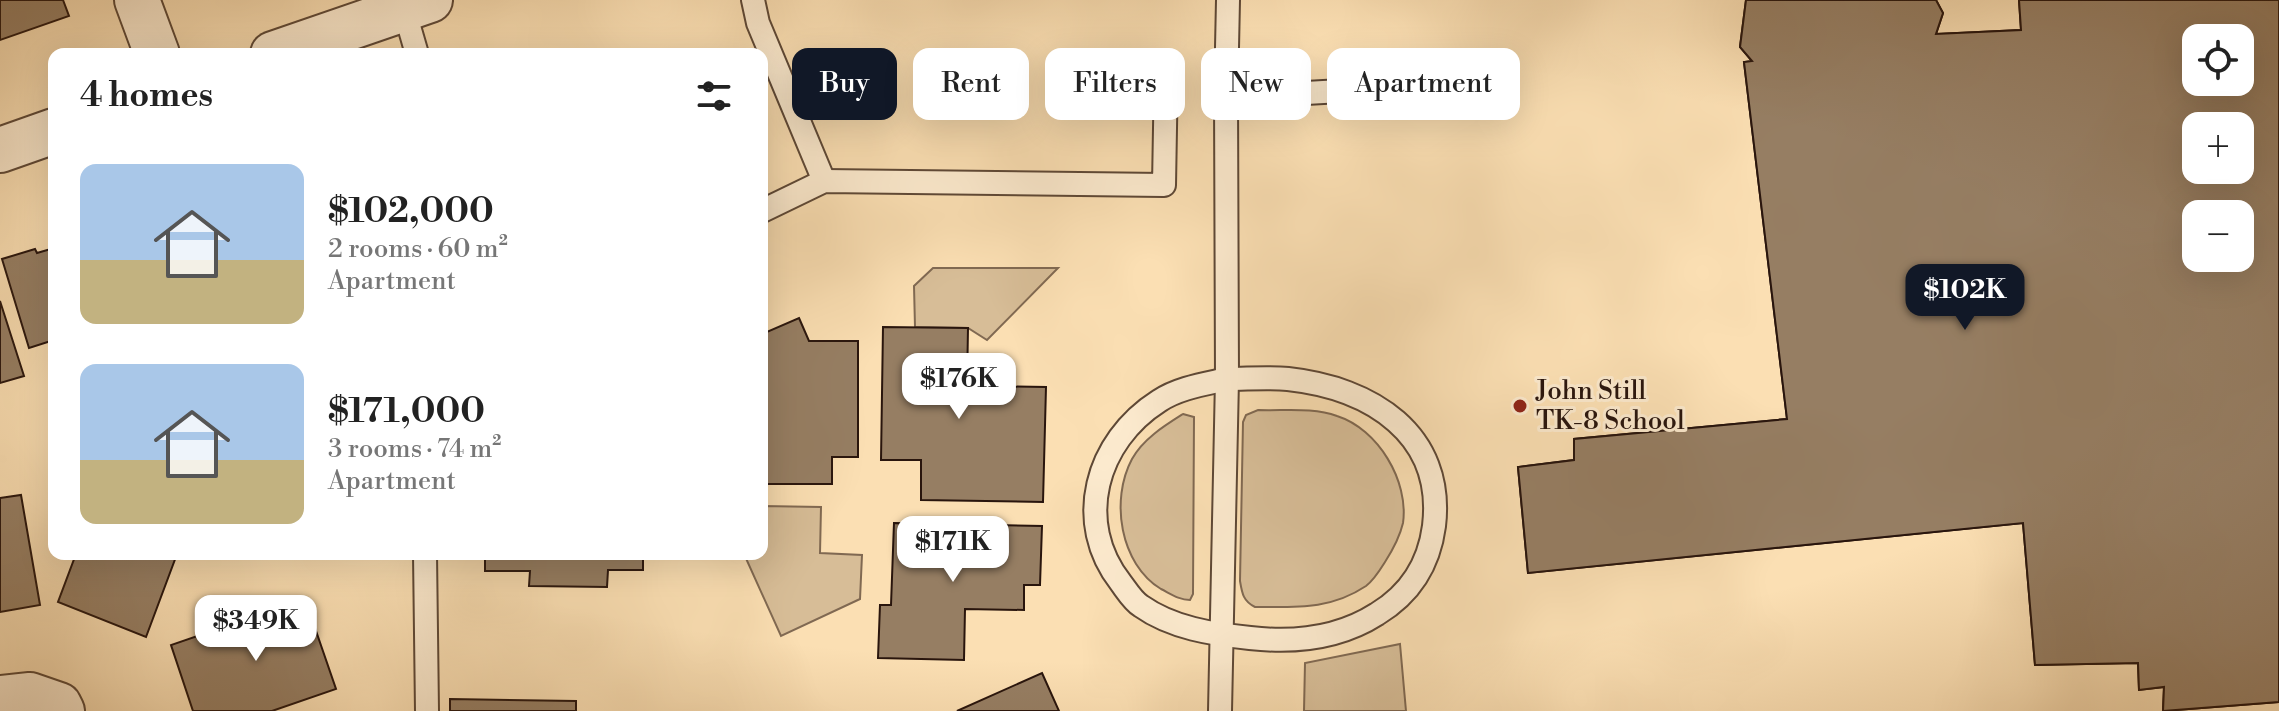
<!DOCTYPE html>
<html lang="en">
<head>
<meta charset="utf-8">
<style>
	:root { --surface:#fff; --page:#f2f2f2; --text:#222; --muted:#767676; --accent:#111827 }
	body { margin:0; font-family:"Libre Bodoni",serif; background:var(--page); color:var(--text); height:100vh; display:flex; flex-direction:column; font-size:30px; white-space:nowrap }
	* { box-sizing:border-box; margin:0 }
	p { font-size:26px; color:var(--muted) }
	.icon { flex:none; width:44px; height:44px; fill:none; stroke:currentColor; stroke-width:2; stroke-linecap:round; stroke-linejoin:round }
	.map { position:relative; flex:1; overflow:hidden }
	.sheet { position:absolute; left:48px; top:48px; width:720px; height:512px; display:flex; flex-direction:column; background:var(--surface); border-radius:16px; box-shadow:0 8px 32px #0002 }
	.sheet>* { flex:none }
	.banner { position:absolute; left:792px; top:48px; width:760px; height:72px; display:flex; gap:16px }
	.buttons { position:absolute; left:2182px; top:24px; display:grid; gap:16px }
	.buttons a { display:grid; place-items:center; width:72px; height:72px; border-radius:16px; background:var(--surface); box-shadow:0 8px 32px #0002; font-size:40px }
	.price { position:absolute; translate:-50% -68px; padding:0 18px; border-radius:16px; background:#fff; color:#222; font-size:26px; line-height:52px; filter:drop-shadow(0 2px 4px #0008) }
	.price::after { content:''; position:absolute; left:50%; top:48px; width:24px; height:18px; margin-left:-12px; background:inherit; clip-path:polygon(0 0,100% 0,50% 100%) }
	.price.selected { background:var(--accent); color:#fff }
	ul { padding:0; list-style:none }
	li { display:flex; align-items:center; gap:24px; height:200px; padding:0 32px }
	li span { display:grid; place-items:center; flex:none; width:224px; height:160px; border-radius:16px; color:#555 }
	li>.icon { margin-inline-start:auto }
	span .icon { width:96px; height:96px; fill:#fffc; stroke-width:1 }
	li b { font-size:34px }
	h2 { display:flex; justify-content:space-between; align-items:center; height:96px; padding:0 32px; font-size:34px }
	.tag { padding:0 28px; border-radius:16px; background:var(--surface); box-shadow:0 8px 32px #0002; font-size:28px; line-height:72px }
	.tag.selected { background:var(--accent); color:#fff }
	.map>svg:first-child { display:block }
	.green { fill:#d7bd97; stroke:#806952; stroke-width:2 }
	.building { fill:#967e63; stroke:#29150d; stroke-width:2; fill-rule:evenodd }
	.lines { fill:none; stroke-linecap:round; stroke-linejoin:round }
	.service-casing { stroke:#5e4836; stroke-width:26 }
	.minor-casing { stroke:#5e4836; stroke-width:48 }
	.tertiary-casing { stroke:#5e4836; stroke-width:48 }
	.service { stroke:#fceace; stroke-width:22 }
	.minor { stroke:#fceace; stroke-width:44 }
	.tertiary { stroke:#fceace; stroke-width:44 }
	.poi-dot { fill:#8f2418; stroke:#fceace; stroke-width:3 }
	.labels { text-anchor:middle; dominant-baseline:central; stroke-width:6; stroke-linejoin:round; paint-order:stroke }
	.poi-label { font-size:26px; fill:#29150d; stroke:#fceace; text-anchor:start }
</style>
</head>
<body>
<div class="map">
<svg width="2279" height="711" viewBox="0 0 2279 711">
	<rect width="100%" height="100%" fill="#fbdfb3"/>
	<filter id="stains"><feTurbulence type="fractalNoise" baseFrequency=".0025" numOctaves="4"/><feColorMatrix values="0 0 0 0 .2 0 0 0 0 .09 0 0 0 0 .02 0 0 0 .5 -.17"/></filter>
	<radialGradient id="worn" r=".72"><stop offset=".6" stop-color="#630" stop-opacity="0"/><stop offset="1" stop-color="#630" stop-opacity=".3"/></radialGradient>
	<!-- green -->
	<g class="green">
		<path d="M933,268H1058L987,340L968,328L915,327L914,286Z"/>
		<path d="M1258,410C1284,411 1313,407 1337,416C1378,429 1409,481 1403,523C1400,536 1392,551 1385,562C1380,570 1374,580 1366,586C1330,610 1296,607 1255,607C1243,601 1242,593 1240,581L1243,422L1246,415Z"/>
		<path d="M1183,414L1194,417L1193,594L1190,600C1179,600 1171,594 1161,589C1120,564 1110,500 1132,459C1143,439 1164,426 1183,414Z"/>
		<path d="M762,506L821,507L820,553L862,555L860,599L781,636L744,554H762Z"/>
		<path d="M1400,644L1406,711H1304L1305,663Z"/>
	</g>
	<!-- building -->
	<g class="building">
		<path d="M0,0H63L69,16L0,40Z"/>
		<path d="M1746,0H1936L1943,13L1936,34L2021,30L2019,0H2279V70L2240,74V38H2196V79L2096,91L2100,129L2279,108V205L2060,228L2050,151L2027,154L2063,467L2279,447V702L2163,711L2164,687L2139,690L2138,663L2035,665L2023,523L1528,573L1518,467L1574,460V439L1787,419L1744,62L1752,61L1740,47ZM2196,126H2240V170H2196ZM2119,482L2125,540L2067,545L2061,488Z"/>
		<path d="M1746,0H1936L1943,13L1936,34L2021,30L2019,0H2279V702L2163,711L2164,687L2139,690L2138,663L2035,665L2023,523L1528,573L1518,467L1574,460V439L1787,419L1744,62L1752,61L1740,47ZM2196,38H2240V82H2196ZM2196,126H2240V170H2196ZM2196,214H2240V258H2196Z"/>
		<path d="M54,248V340L29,348L2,259L35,249L37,253Z"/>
		<path d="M0,301L24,376L0,383Z"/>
		<path d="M799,318L809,341H858V457H832V484H762V334Z"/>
		<path d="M883,327L968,328L967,386L1046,387L1043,502L921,500V460H881Z"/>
		<path d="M21,495L40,605L0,612V498Z"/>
		<path d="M894,523L1042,526L1040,585H1024V610L965,609L964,660L878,658L880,605H891Z"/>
		<path d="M76,554H177L146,637L58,602Z"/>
		<path d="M485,554H643V570H608L607,587L529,586L530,571H485Z"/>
		<path d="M305,599L336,689L272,711H193L171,645Z"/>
		<path d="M1042,673L1059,711H957Z"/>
		<path d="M450,699L576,701V711H450Z"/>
	</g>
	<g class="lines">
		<defs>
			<g id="service">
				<path d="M753,0L758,23L824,181"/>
				<path d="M404,9L417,54"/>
				<path d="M1226,95H1271L1411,87"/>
				<path d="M762,211L824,181L1164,185L1166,71"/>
				<path d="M1227,379C1247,379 1268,377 1288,379C1371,388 1445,434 1434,526C1429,564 1410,594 1377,614C1338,639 1294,643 1250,638C1212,634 1172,628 1141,606C1133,601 1127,591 1121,583C1073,522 1096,441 1159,401C1178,388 1205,384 1227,379Z"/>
				<path d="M425,554L427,711"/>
				<path d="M1220,711L1227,379L1226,95L1228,0"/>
			</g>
			<g id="minor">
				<path d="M137,0L157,54"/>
				<path d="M0,698L30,695L59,705L62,711"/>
			</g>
			<g id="tertiary">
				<path d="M273,54L430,0"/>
				<path d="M0,150L54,131"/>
			</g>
		</defs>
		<!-- service casing -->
		<use href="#service" class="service-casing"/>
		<!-- minor casing -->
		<use href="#minor" class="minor-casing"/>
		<!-- tertiary casing -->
		<use href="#tertiary" class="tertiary-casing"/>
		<!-- service -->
		<use href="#service" class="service"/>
		<!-- minor -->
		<use href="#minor" class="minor"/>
		<!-- tertiary -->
		<use href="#tertiary" class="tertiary"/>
	</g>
	<!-- markers -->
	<circle class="poi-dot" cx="1520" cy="406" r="8"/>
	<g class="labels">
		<!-- poi labels -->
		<g class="poi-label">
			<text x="1536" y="391">John Still<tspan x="1536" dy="30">TK-8 School</tspan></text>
		</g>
	</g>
	<rect width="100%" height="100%" filter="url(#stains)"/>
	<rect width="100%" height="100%" fill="url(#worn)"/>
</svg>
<div class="buttons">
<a><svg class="icon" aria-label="locate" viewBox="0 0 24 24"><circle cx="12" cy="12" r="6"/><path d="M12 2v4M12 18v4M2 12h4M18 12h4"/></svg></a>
<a>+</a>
<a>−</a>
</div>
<b class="price selected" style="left:1965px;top:332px">$102K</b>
<b class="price" style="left:959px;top:421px">$176K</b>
<b class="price" style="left:953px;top:584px">$171K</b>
<b class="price" style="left:256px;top:663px">$349K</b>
<div class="banner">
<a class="tag selected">Buy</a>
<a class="tag">Rent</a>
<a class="tag">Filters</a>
<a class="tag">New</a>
<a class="tag">Apartment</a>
</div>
<section class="sheet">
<h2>4 homes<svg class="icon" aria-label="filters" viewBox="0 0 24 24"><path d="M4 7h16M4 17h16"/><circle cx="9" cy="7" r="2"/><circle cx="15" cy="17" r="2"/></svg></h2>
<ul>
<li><span style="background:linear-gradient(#a9c7e8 60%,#c2b280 0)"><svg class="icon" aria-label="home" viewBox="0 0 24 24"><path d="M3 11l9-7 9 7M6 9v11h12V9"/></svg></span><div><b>$102,000</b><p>2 rooms · 60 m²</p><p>Apartment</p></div></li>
<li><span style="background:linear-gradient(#a9c7e8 60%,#c2b280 0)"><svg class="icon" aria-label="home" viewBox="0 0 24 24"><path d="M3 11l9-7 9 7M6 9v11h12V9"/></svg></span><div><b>$171,000</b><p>3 rooms · 74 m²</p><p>Apartment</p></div></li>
</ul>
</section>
</div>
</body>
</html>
